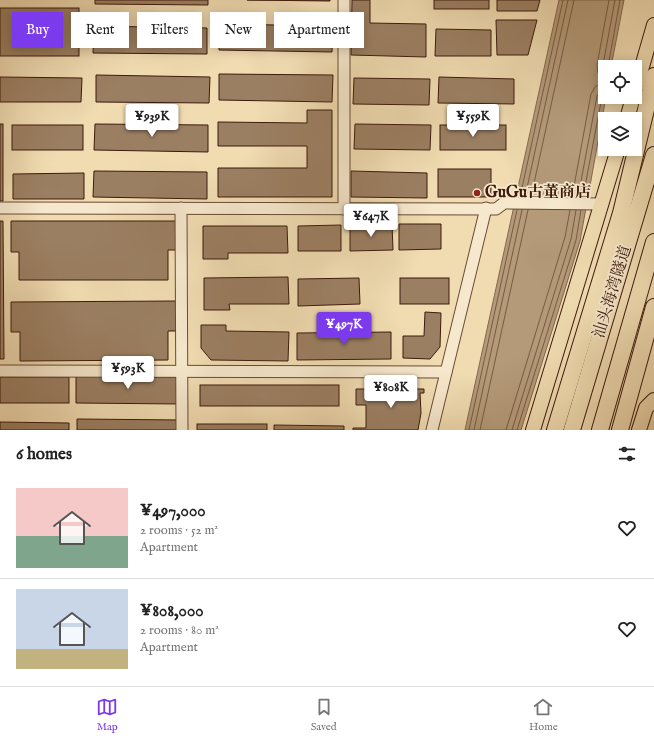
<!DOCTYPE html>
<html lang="en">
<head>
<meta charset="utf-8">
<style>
	:root { --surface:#fff; --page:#f2f2f2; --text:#222; --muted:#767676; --line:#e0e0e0; --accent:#7c3aed }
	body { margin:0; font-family:"IM FELL English","Noto Serif SC",serif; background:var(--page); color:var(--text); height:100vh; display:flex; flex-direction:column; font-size:15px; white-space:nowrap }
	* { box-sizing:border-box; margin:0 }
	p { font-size:13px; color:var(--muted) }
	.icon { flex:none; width:22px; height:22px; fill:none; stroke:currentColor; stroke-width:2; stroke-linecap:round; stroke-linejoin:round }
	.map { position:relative; height:430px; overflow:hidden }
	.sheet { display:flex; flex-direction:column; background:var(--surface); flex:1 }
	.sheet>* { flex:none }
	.banner { position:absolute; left:12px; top:12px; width:400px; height:36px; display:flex; gap:8px }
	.controls { position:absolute; left:598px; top:60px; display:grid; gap:8px }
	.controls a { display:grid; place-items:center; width:44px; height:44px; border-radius:0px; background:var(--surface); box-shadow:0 2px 10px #0003; font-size:20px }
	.price { position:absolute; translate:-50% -34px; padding:0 9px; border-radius:4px; background:#fff; color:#222; font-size:13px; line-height:26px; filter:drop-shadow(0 1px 2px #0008) }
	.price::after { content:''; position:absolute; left:50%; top:24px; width:12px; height:9px; margin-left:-6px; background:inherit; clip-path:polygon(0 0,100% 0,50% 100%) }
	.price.on { background:var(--accent); color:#fff }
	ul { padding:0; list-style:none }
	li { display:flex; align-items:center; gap:12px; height:100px; padding:0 16px }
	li+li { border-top:1px solid var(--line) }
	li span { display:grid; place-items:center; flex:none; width:112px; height:80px; border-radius:0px; color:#555 }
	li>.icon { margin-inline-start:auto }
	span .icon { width:48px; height:48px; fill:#fffc; stroke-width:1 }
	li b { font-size:17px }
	h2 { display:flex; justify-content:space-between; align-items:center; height:48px; padding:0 16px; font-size:17px }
	.tag { padding:0 14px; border-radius:0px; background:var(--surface); box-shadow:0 2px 10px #0003; font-size:14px; line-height:36px }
	.tag.on { background:var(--accent); color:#fff }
	.tab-bar { display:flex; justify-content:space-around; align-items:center; height:56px; border-top:1px solid var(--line); background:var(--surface); font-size:11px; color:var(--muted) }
	.tab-bar a { display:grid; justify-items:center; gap:2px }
	.tab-bar .on { color:var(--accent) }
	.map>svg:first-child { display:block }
	.water { fill:#b49a79; stroke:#84674d }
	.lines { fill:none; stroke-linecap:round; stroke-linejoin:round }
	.shore { stroke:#785a42; stroke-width:1 }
	.building { fill:#9b7f62; stroke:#3d1a0b }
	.minor-casing { stroke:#6a4a35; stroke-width:13 }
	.major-casing { stroke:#3d1a0b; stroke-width:16 }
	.highway-casing { stroke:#3d1a0b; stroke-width:18 }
	.minor { stroke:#f6e8cd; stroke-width:11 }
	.major { stroke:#f1dcb2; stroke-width:14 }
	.highway { stroke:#f1dcb2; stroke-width:16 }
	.poi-dot { fill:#8f2418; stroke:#f6e8cd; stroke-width:1.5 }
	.labels { text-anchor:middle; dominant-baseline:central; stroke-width:3.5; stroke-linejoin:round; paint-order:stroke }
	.poi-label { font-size:16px; font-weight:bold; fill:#3d1a0b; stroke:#f6e8cd; text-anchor:start }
	.street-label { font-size:16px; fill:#3d1a0b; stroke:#f6e8cd }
</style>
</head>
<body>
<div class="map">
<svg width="654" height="430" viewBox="0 0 654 430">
	<rect width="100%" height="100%" fill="#f1dcb2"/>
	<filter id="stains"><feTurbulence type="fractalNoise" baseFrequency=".005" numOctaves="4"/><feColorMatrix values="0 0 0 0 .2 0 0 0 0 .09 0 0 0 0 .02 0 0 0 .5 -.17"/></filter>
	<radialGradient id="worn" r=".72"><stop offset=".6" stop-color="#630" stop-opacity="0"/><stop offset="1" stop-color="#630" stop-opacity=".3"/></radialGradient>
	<!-- water -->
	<path class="water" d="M559,0H624L611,67H605L606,97L580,241L521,430H465Z"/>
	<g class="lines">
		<!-- shore -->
		<g class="shore">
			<path d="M608,67L620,0"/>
			<path d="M605,72L603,65L615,0"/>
			<path d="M520,197L563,0"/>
			<path d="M525,197L568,0"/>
			<path d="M531,197L574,0"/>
			<path d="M572,197L591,94L595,87L604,81L598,73L597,65L609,0"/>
			<path d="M578,197L597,96L600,91L605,88"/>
			<path d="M583,197L602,97L605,93"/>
			<path d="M469,430L517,210"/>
			<path d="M474,430L522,210"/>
			<path d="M480,430L528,210"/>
			<path d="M506,430L565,237L570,210"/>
			<path d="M512,430L571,239L576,210"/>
			<path d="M517,430L576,240L581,210"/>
		</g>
	</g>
	<!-- building -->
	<g class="building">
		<path d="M95,0H208V5L95,4Z"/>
		<path d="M247,0H330V1Z"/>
		<path d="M352,0H370V23L426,24V57L351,55Z"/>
		<rect x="434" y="0" width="55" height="9"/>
		<path d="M497,0H540L537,11H497Z"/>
		<rect x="0" y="8" width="79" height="48"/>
		<path d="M496,20H537L528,55H497Z"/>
		<path d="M219,24L333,26L332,52L219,50Z"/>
		<path d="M94,26L207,28V54L93,53Z"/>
		<path d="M436,29L491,30V56H435Z"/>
		<path d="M219,74L333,75L332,102L219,100Z"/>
		<path d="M96,75L210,77L209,103L96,102Z"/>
		<path d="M0,77L82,78L81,102H0Z"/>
		<path d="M439,77L514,79V104L438,103Z"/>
		<path d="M354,78L430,79L429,105L353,104Z"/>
		<path d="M307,110H332V197H218V168H307V146H218V122L307,123Z"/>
		<rect x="0" y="124" width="3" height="77"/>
		<path d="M95,124L208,125V152L94,150Z"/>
		<path d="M355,124L431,125L430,150L354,149Z"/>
		<rect x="12" y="125" width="71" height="25"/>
		<rect x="440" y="125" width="66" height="25"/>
		<rect x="438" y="169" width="53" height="28"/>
		<path d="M94,171L207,172V199L93,197Z"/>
		<path d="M351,171L427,173V198L351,197Z"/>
		<path d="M84,173V199H13V174Z"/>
		<path d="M0,221H3L4,359H0Z"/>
		<path d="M11,221H176V250H168V280H19V252H11Z"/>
		<path d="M392,224L393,250L350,251V225Z"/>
		<path d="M399,224H441V249L399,250Z"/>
		<path d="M341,225V251H298V226Z"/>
		<path d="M203,226H287L288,253H228V259H203Z"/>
		<path d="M288,277L289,304H229L230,310H204V278Z"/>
		<path d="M359,278L360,304L298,306V279Z"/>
		<rect x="400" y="278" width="49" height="26"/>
		<path d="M176,301V331H168V360L20,361V332H11V302Z"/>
		<path d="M425,312L441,313L440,347L430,359L403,358V336H424Z"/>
		<path d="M201,325H226V331L289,332L288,361L211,360L201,348Z"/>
		<path d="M391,332V359L297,360V333Z"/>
		<path d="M76,376L180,377V404L76,403Z"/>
		<rect x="0" y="377" width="69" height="26"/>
		<rect x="200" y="385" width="139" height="21"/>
		<path d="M356,389H424V393H420L421,413L418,430H353V428H366V405H356Z"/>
		<path d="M77,419L182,420L181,430H77Z"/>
		<path d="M0,422L69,423V430H0Z"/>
		<rect x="197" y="424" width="70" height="6"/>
		<path d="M274,425L344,426V430H274Z"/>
	</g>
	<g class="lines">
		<defs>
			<g id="minor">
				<path d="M344,0V209"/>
				<path d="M0,208L496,209L504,203L602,204"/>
				<path d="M181,208L182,430"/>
				<path d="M0,371L446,372"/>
				<path d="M432,430L486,208"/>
			</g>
			<g id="major">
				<path d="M635,91L654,25"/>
				<path d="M627,119L633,97"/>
				<path d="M533,430L618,149"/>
				<path d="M639,430L646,408L654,400"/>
			</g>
			<g id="highway">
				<path d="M555,430L621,213L654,76"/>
				<path d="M572,430L654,155"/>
				<path d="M600,430L654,242"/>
				<path d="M620,430L654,307"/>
			</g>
		</defs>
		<!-- minor casing -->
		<use href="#minor" class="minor-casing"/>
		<!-- major casing -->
		<use href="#major" class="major-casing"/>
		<!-- highway casing -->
		<use href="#highway" class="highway-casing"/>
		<!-- minor -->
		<use href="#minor" class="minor"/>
		<!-- major -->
		<use href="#major" class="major"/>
		<!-- highway -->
		<use href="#highway" class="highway"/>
	</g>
	<!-- markers -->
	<circle class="poi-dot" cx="477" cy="193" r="4"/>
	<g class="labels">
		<!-- poi labels -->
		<g class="poi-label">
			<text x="485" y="193">GuGu古董商店</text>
		</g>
		<!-- street labels -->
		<g class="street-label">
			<text transform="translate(613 292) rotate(-73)">汕头海湾隧道</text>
		</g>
	</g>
	<rect width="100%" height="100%" filter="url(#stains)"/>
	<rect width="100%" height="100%" fill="url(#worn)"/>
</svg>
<div class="controls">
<a><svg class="icon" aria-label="locate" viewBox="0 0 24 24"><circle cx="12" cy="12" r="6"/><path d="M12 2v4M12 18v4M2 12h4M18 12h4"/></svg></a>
<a><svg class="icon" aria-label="layers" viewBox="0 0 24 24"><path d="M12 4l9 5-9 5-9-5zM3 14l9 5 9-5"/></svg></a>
</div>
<b class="price" style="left:152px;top:138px">¥939K</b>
<b class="price" style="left:473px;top:138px">¥559K</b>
<b class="price" style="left:371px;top:238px">¥647K</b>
<b class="price on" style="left:344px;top:346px">¥497K</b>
<b class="price" style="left:128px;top:390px">¥593K</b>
<b class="price" style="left:391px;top:409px">¥808K</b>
<div class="banner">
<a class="tag on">Buy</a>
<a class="tag">Rent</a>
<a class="tag">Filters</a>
<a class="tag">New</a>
<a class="tag">Apartment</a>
</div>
</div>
<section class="sheet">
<h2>6 homes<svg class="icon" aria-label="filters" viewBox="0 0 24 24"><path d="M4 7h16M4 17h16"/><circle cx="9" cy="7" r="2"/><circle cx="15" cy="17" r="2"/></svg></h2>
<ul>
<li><span style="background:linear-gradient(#f6c9c9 60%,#7fa58c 0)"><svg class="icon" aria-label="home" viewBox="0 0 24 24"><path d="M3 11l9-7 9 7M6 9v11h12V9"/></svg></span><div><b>¥497,000</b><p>2 rooms · 52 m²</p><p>Apartment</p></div><svg class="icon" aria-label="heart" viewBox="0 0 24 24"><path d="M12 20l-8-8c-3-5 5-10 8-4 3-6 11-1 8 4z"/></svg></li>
<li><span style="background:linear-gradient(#c9d6e8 75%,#c2b280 0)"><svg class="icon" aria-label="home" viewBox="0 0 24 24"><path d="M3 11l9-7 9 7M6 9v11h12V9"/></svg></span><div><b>¥808,000</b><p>2 rooms · 80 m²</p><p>Apartment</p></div><svg class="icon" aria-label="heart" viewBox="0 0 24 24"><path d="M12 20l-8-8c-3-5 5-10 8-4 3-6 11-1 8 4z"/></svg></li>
</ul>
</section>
<nav class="tab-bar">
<a class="on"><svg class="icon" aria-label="map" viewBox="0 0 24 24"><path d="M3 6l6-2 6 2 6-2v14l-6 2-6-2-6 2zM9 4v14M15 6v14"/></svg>Map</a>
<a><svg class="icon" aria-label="saved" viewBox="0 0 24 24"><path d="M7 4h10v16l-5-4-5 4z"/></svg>Saved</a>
<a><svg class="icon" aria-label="home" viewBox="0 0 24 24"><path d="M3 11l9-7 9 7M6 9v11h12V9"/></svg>Home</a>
</nav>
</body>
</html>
